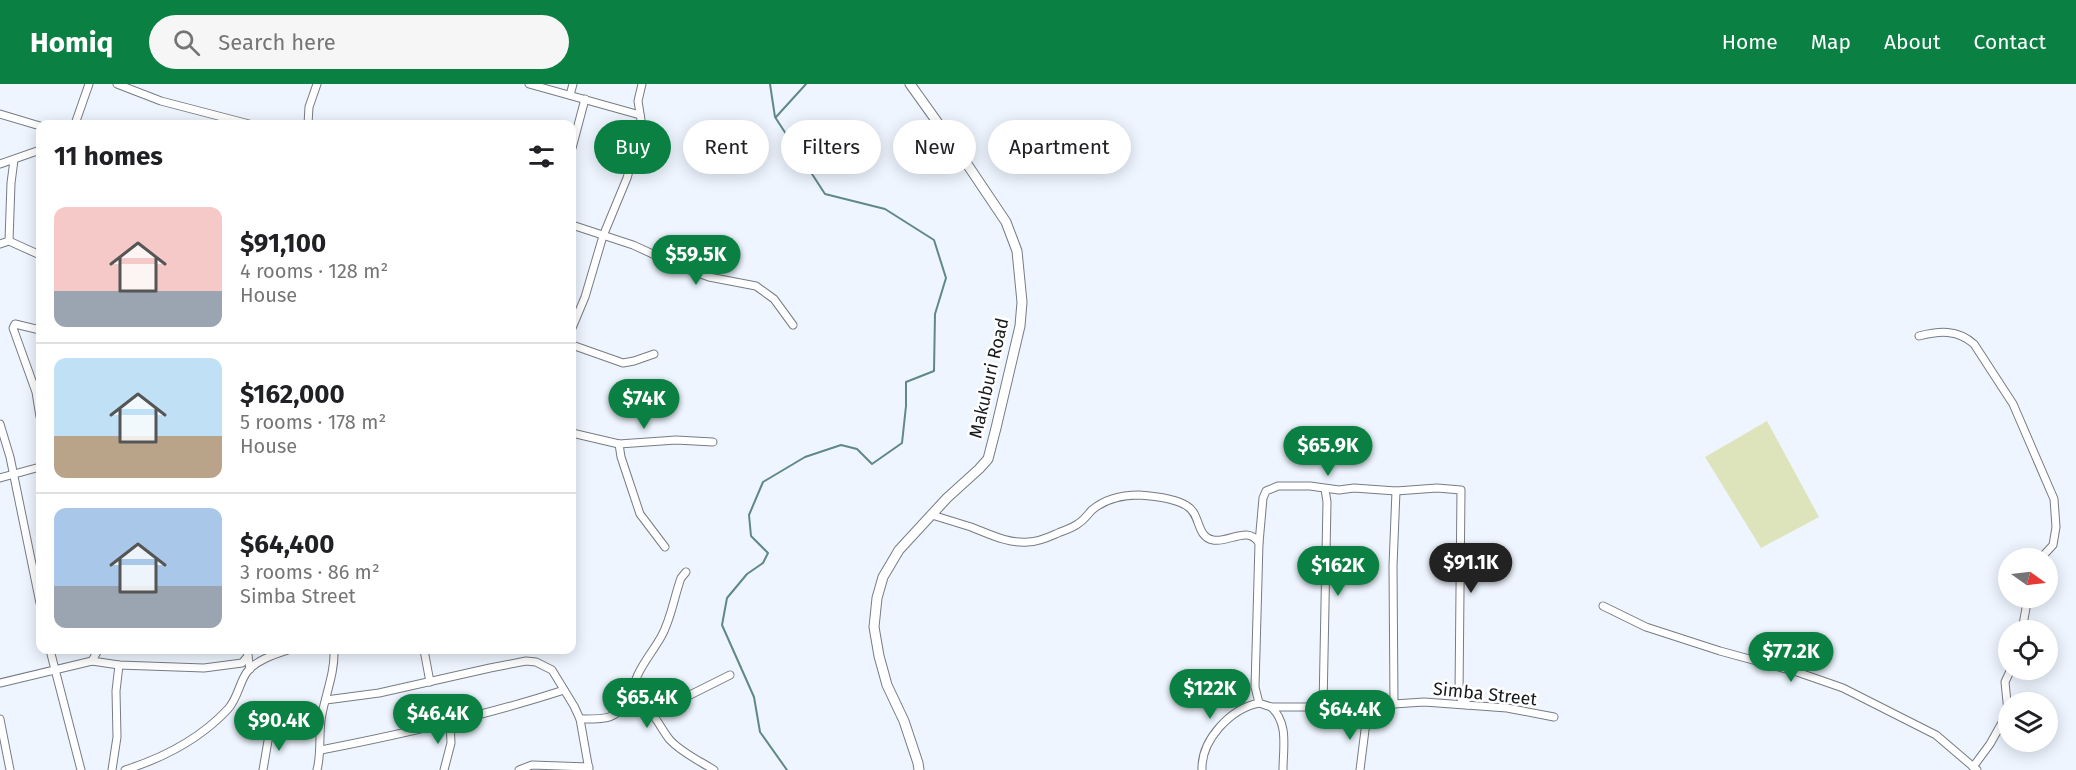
<!DOCTYPE html>
<html lang="en">
<head>
<meta charset="utf-8">
<style>
	:root { --surface:#fff; --page:#f6f6f6; --text:#202124; --muted:#757577; --line:#e0e0e0; --accent:#0b8043 }
	body { margin:0; font-family:"Fira Sans",sans-serif; background:var(--page); color:var(--text); height:100vh; display:flex; flex-direction:column; font-size:22px; white-space:nowrap }
	* { box-sizing:border-box; margin:0 }
	p { font-size:20px; color:var(--muted) }
	.icon { flex:none; width:33px; height:33px; fill:none; stroke:currentColor; stroke-width:2; stroke-linecap:round; stroke-linejoin:round }
	.map { position:relative; flex:1; overflow:hidden }
	.details { position:absolute; left:36px; top:36px; width:540px; height:534px; display:flex; flex-direction:column; background:var(--surface); border-radius:12px; box-shadow:0 3px 15px #0003 }
	.details>* { flex:none }
	.banner { position:absolute; left:594px; top:36px; width:570px; height:54px; display:flex; gap:12px }
	.needle { width:39px; rotate:104deg }
	.tools { position:absolute; left:1998px; top:464px; display:grid; gap:12px }
	.tools a { display:grid; place-items:center; width:60px; height:60px; border-radius:50%; background:var(--surface); box-shadow:0 3px 15px #0003; font-size:30px }
	.price { position:absolute; translate:-50% -51px; padding:0 14px; border-radius:21px; background:var(--accent); color:#fff; font-size:20px; line-height:39px; filter:drop-shadow(0 2px 3px #0008) }
	.price::after { content:''; position:absolute; left:50%; top:36px; width:18px; height:14px; margin-left:-9px; background:inherit; clip-path:polygon(0 0,100% 0,50% 100%) }
	.price.selected { background:#222; color:#fff }
	ul { padding:0; list-style:none }
	li { display:flex; align-items:center; gap:18px; height:150px; padding:0 18px }
	li+li { border-top:2px solid var(--line) }
	li span { display:grid; place-items:center; flex:none; width:168px; height:120px; border-radius:12px; color:#555 }
	li>.icon { margin-inline-start:auto }
	span .icon { width:72px; height:72px; fill:#fffc; stroke-width:1 }
	li b { font-size:26px }
	h2 { display:flex; justify-content:space-between; align-items:center; height:72px; padding:0 18px; font-size:26px }
	.tag { padding:0 21px; border-radius:27px; background:var(--surface); box-shadow:0 3px 15px #0003; font-size:21px; line-height:54px }
	.tag.selected { background:var(--accent); color:#fff }
	header { display:flex; align-items:center; gap:36px; box-sizing:border-box; height:84px; padding:0 30px; background:var(--accent); color:#fff }
	header strong { font-size:28px }
	nav { display:flex; gap:33px; margin-inline-start:auto; font-size:21px }
	.search { width:420px; height:54px; background:var(--page); display:flex; align-items:center; gap:15px; box-sizing:border-box; padding:0 21px; border-radius:33px; color:var(--muted); font-size:22px }
	.map>svg:first-child { display:block }
	.green { fill:#dde4bb }
	.lines { fill:none; stroke-linecap:round; stroke-linejoin:round }
	.stream { stroke:#5f8889; stroke-width:2 }
	.minor-casing { stroke:#767c84; stroke-width:9 }
	.tertiary-casing { stroke:#767c84; stroke-width:11 }
	.minor { stroke:#fff; stroke-width:7 }
	.tertiary { stroke:#fff; stroke-width:9 }
	.labels { text-anchor:middle; dominant-baseline:central; stroke-width:5; stroke-linejoin:round; paint-order:stroke }
	.street-label { font-size:18px; fill:#181b1e; stroke:#fff }
</style>
</head>
<body>
<header>
<strong>Homiq</strong>
<div class="search"><svg class="icon" aria-label="search" viewBox="0 0 24 24"><circle cx="10" cy="10" r="6"/><path d="M15 15l6 6"/></svg>Search here</div>
<nav><a>Home</a><a>Map</a><a>About</a><a>Contact</a></nav>
</header>
<div class="map">
<svg width="2076" height="686" viewBox="0 0 2076 686">
	<rect width="100%" height="100%" fill="#eef5fe"/>
	<!-- green -->
	<path class="green" d="M1767,337L1819,433L1761,464L1705,373Z"/>
	<g class="lines">
		<!-- stream -->
		<g class="stream">
			<path d="M770,0L775,33L825,110L885,125L934,156L946,194L935,230L934,287L906,298V322L902,359L872,380L857,365L841,361L805,373L763,398L749,431L751,452L768,469L763,479L747,490L727,514L722,541L754,613L760,648L787,686"/>
			<path d="M776,33L806,0"/>
		</g>
		<defs>
			<g id="minor">
				<path d="M117,0L161,17L249,40"/>
				<path d="M529,0L640,31"/>
				<path d="M570,11L573,0"/>
				<path d="M0,30L40,42"/>
				<path d="M75,40L89,0"/>
				<path d="M308,40L309,23L317,0"/>
				<path d="M572,64L585,15"/>
				<path d="M0,80L40,66"/>
				<path d="M572,141L633,161L681,183L709,193L756,202L774,215L793,241"/>
				<path d="M9,157L11,99L14,76"/>
				<path d="M0,160L9,157L40,171"/>
				<path d="M572,244L585,213L603,152L627,94L636,63L641,36L638,17L642,0"/>
				<path d="M40,246L15,240L13,244L36,308L40,333"/>
				<path d="M1919,252C1939,247 1957,245 1974,260L2013,320L2054,415L2056,443L2053,461L2041,474"/>
				<path d="M572,261L623,279L634,277L654,270"/>
				<path d="M0,340L10,373L40,519"/>
				<path d="M572,349L619,360L676,356L713,358"/>
				<path d="M619,360L621,373L640,430L665,463"/>
				<path d="M0,394L40,383"/>
				<path d="M932,431C945,435 958,439 971,443C989,450 1009,460 1028,458C1039,458 1049,453 1058,449C1065,446 1073,444 1079,439C1084,436 1088,430 1092,426C1105,415 1122,411 1139,411C1153,412 1175,414 1187,422C1201,430 1196,453 1213,456C1229,459 1248,441 1259,459L1255,603L1259,619L1271,623H1323L1343,632L1351,633L1367,630L1394,620L1424,618L1507,624L1554,633"/>
				<path d="M1259,459L1263,414L1266,407L1278,402H1310L1339,406L1354,404L1396,407L1437,404L1461,406L1459,609L1461,615L1468,621"/>
				<path d="M1603,522L1646,543L1720,567L1797,588L1843,604L1936,651L1977,686"/>
				<path d="M2022,546L2028,513"/>
				<path d="M50,566L81,686"/>
				<path d="M247,566L250,585"/>
				<path d="M424,566L430,598"/>
				<path d="M92,577L98,566"/>
				<path d="M0,599L92,577L119,581L204,584L242,579L248,572"/>
				<path d="M326,616L379,609L490,584L526,577L536,578L552,586L574,622L580,635L589,686"/>
				<path d="M631,618C633,589 647,577 661,553C671,536 674,513 681,494L686,488"/>
				<path d="M1394,620L1393,482L1396,407"/>
				<path d="M1271,623C1289,639 1283,664 1283,686"/>
				<path d="M1323,623L1327,418L1325,405"/>
				<path d="M650,628L688,612L730,591"/>
				<path d="M0,635L10,686"/>
				<path d="M580,635C609,635 610,636 631,618C651,618 659,643 670,656C682,669 700,677 714,686"/>
				<path d="M321,666C403,650 484,632 564,606"/>
				<path d="M1973,683L1990,660L2008,628L2005,598L2011,585"/>
				<path d="M112,686L117,653L116,607L119,581"/>
				<path d="M125,686C163,674 201,654 228,625C238,614 239,599 247,588C256,576 276,570 288,566"/>
				<path d="M263,686L270,645"/>
				<path d="M317,686C322,667 318,649 322,630C326,609 335,588 334,566"/>
				<path d="M444,686L451,659L450,638"/>
				<path d="M519,686L532,681L589,683"/>
				<path d="M1202,686C1201,656 1230,625 1259,619"/>
				<path d="M1360,686L1367,630"/>
			</g>
			<path id="tertiary" d="M910,0L963,74L1006,138L1017,167L1022,218L1020,242L996,344L988,375L979,385L947,414L899,466L883,493L877,514L874,543L879,572L887,601L904,637L918,679L919,686"/>
		</defs>
		<!-- minor casing -->
		<use href="#minor" class="minor-casing"/>
		<!-- tertiary casing -->
		<use href="#tertiary" class="tertiary-casing"/>
		<!-- minor -->
		<use href="#minor" class="minor"/>
		<!-- tertiary -->
		<use href="#tertiary" class="tertiary"/>
	</g>
	<g class="labels">
		<!-- street labels -->
		<g class="street-label">
			<text transform="translate(989 294) rotate(-77)">Makuburi Road</text>
			<text transform="translate(1485 610) rotate(6)">Simba Street</text>
		</g>
	</g>
</svg>
<div class="tools">
<a><svg class="needle" viewBox="-14 -14 28 28"><path d="M0-13l5 13h-10z" fill="#e53935"/><path d="M0 13l5-13h-10z" fill="#757577"/></svg></a>
<a><svg class="icon" aria-label="locate" viewBox="0 0 24 24"><circle cx="12" cy="12" r="6"/><path d="M12 2v4M12 18v4M2 12h4M18 12h4"/></svg></a>
<a><svg class="icon" aria-label="layers" viewBox="0 0 24 24"><path d="M12 4l9 5-9 5-9-5zM3 14l9 5 9-5"/></svg></a>
</div>
<b class="price" style="left:696px;top:202px">$59.5K</b>
<b class="price" style="left:644px;top:346px">$74K</b>
<b class="price" style="left:1328px;top:393px">$65.9K</b>
<b class="price selected" style="left:1471px;top:510px">$91.1K</b>
<b class="price" style="left:1338px;top:513px">$162K</b>
<b class="price" style="left:1791px;top:599px">$77.2K</b>
<b class="price" style="left:1210px;top:636px">$122K</b>
<b class="price" style="left:647px;top:645px">$65.4K</b>
<b class="price" style="left:1350px;top:657px">$64.4K</b>
<b class="price" style="left:438px;top:661px">$46.4K</b>
<b class="price" style="left:279px;top:668px">$90.4K</b>
<div class="banner">
<a class="tag selected">Buy</a>
<a class="tag">Rent</a>
<a class="tag">Filters</a>
<a class="tag">New</a>
<a class="tag">Apartment</a>
</div>
<section class="details">
<h2>11 homes<svg class="icon" aria-label="filters" viewBox="0 0 24 24"><path d="M4 7h16M4 17h16"/><circle cx="9" cy="7" r="2"/><circle cx="15" cy="17" r="2"/></svg></h2>
<ul>
<li><span style="background:linear-gradient(#f6c9c9 70%,#9aa5b1 0)"><svg class="icon" aria-label="home" viewBox="0 0 24 24"><path d="M3 11l9-7 9 7M6 9v11h12V9"/></svg></span><div><b>$91,100</b><p>4 rooms · 128 m²</p><p>House</p></div></li>
<li><span style="background:linear-gradient(#bfe0f5 65%,#b9a48a 0)"><svg class="icon" aria-label="home" viewBox="0 0 24 24"><path d="M3 11l9-7 9 7M6 9v11h12V9"/></svg></span><div><b>$162,000</b><p>5 rooms · 178 m²</p><p>House</p></div></li>
<li><span style="background:linear-gradient(#a9c7e8 65%,#9aa5b1 0)"><svg class="icon" aria-label="home" viewBox="0 0 24 24"><path d="M3 11l9-7 9 7M6 9v11h12V9"/></svg></span><div><b>$64,400</b><p>3 rooms · 86 m²</p><p>Simba Street</p></div></li>
</ul>
</section>
</div>
</body>
</html>
